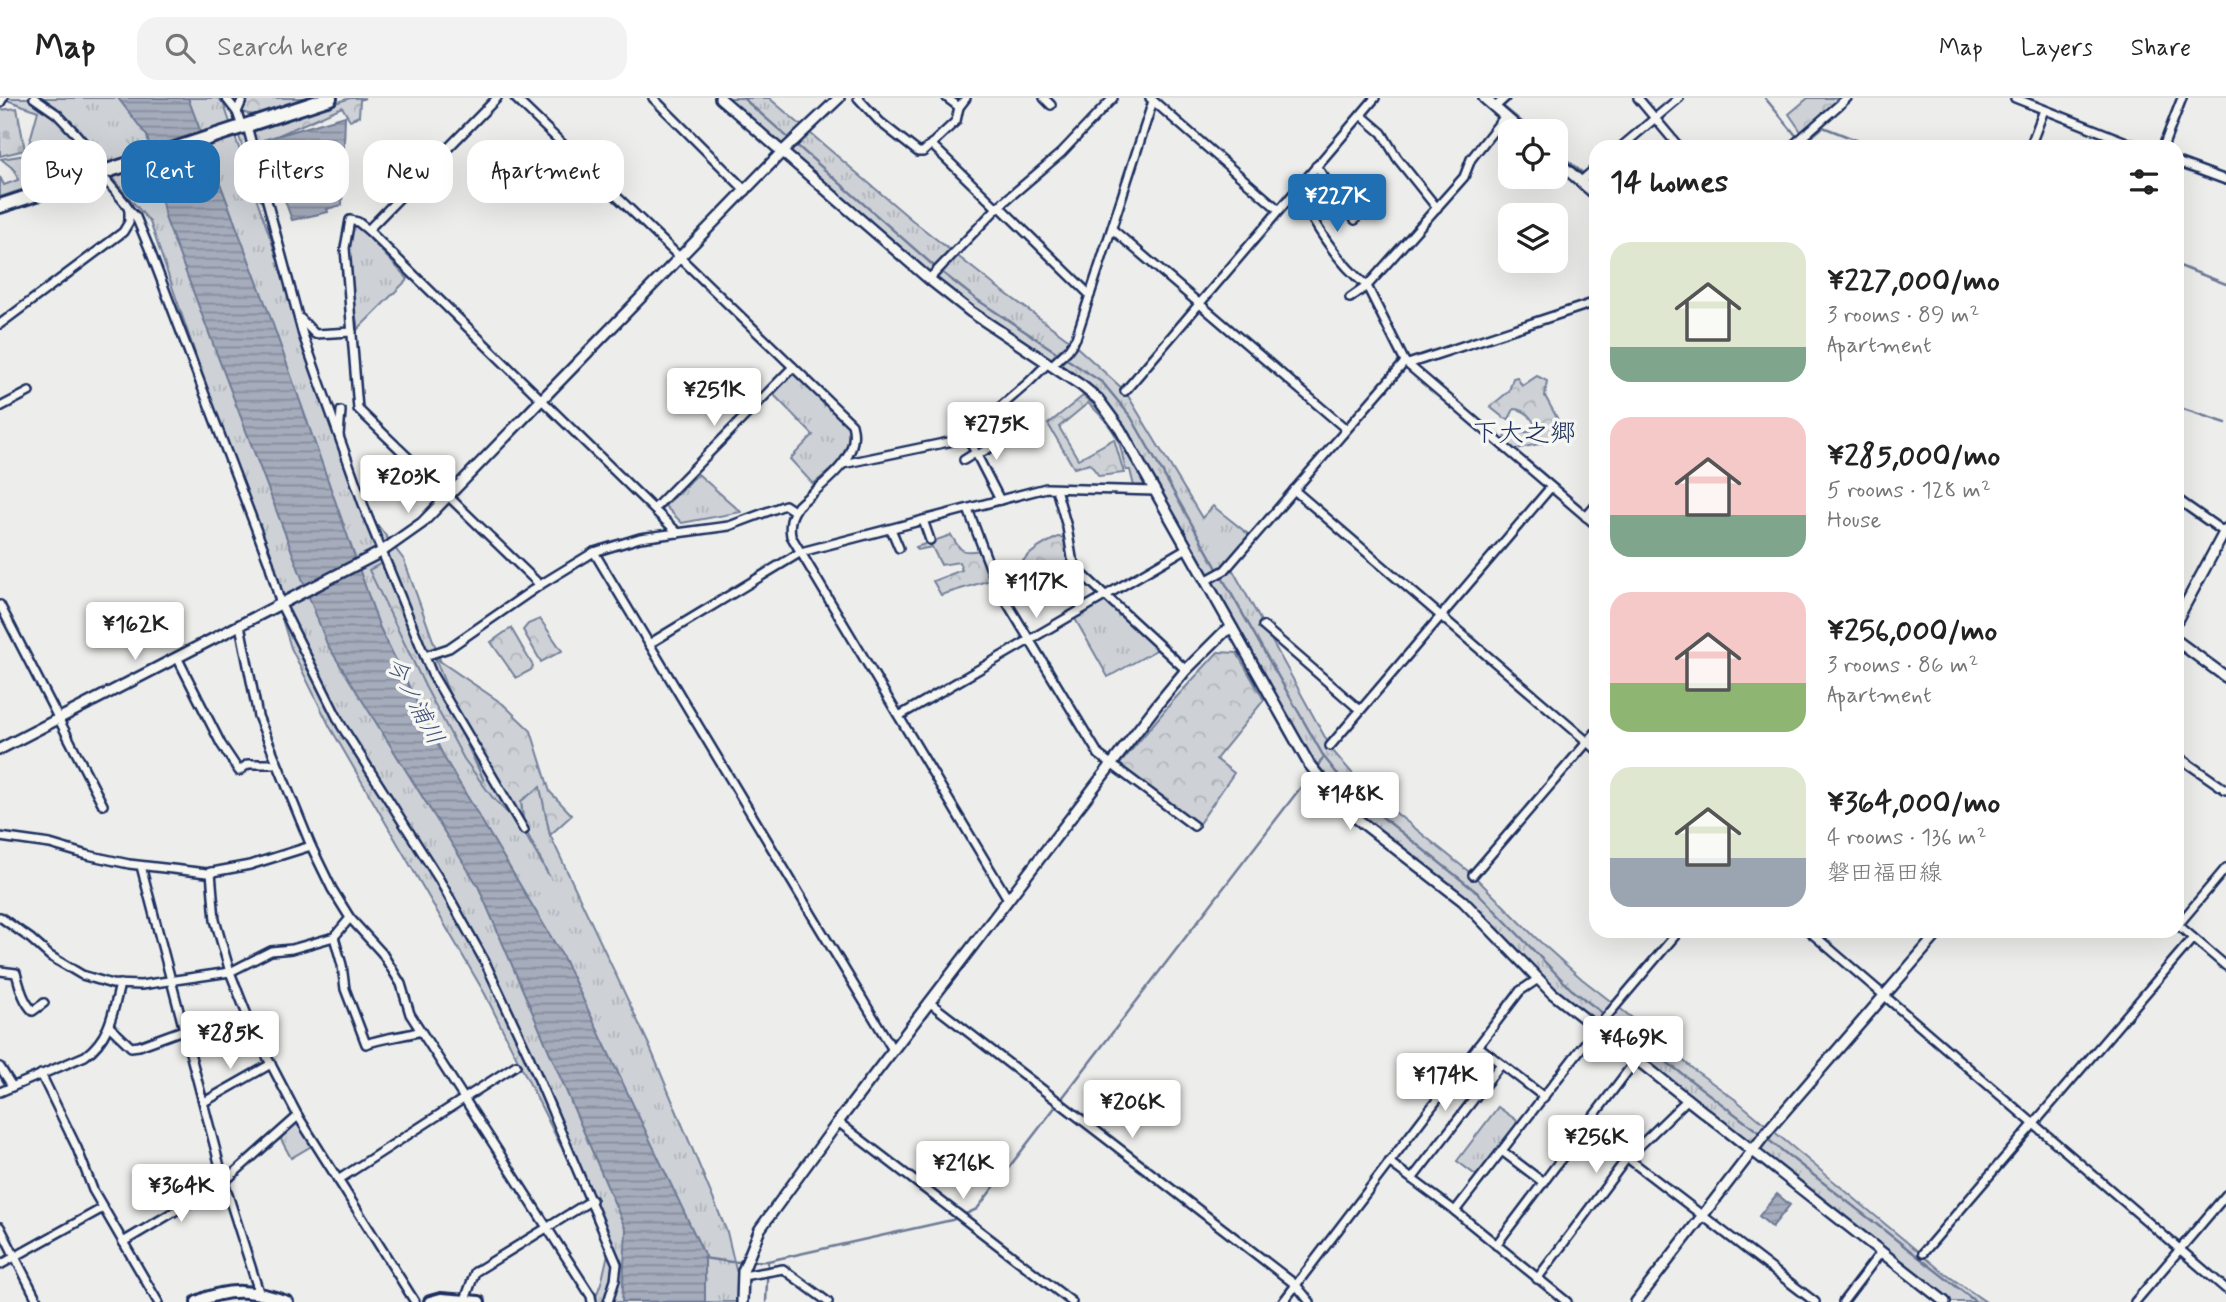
<!DOCTYPE html>
<html lang="en">
<head>
<meta charset="utf-8">
<style>
	:root { --surface:#fff; --page:#f2f2f2; --text:#222; --muted:#767676; --line:#e0e0e0; --accent:#1f6fb2 }
	body { margin:0; font-family:Mynerve,"Klee One",sans-serif; background:var(--page); color:var(--text); height:100vh; display:flex; flex-direction:column; font-size:26px; white-space:nowrap }
	* { box-sizing:border-box; margin:0 }
	p { font-size:23px; color:var(--muted) }
	.icon { flex:none; width:38px; height:38px; fill:none; stroke:currentColor; stroke-width:2; stroke-linecap:round; stroke-linejoin:round }
	.map { position:relative; flex:1; overflow:hidden }
	.panel { position:absolute; left:1589px; top:42px; width:595px; height:798px; display:flex; flex-direction:column; background:var(--surface); border-radius:21px; box-shadow:0 7px 28px #0002 }
	.panel>* { flex:none }
	.hud { position:absolute; left:21px; top:42px; width:665px; height:63px; display:flex; gap:14px }
	.buttons { position:absolute; left:1498px; top:21px; display:grid; gap:14px }
	.buttons a { display:grid; place-items:center; width:70px; height:70px; border-radius:14px; background:var(--surface); box-shadow:0 7px 28px #0002; font-size:35px }
	.price { position:absolute; translate:-50% -60px; padding:0 16px; border-radius:7px; background:#fff; color:#222; font-size:23px; line-height:46px; filter:drop-shadow(0 2px 4px #0008) }
	.price::after { content:''; position:absolute; left:50%; top:42px; width:21px; height:16px; margin-left:-10px; background:inherit; clip-path:polygon(0 0,100% 0,50% 100%) }
	.price.active { background:var(--accent); color:#fff }
	ul { padding:0; list-style:none }
	li { display:flex; align-items:center; gap:21px; height:175px; padding:0 21px }
	li span { display:grid; place-items:center; flex:none; width:196px; height:140px; border-radius:21px; color:#555 }
	li>.icon { margin-inline-start:auto }
	span .icon { width:84px; height:84px; fill:#fffc; stroke-width:1 }
	li b { font-size:30px }
	h2 { display:flex; justify-content:space-between; align-items:center; height:84px; padding:0 21px; font-size:30px }
	.chip { padding:0 24px; border-radius:21px; background:var(--surface); box-shadow:0 7px 28px #0002; font-size:24px; line-height:63px }
	.chip.active { background:var(--accent); color:#fff }
	header { display:flex; align-items:center; gap:42px; box-sizing:border-box; height:98px; padding:0 35px; background:var(--surface); border-bottom:2px solid var(--line) }
	header strong { font-size:33px }
	nav { display:flex; gap:38px; margin-inline-start:auto; font-size:24px }
	.search { width:490px; height:63px; background:var(--page); display:flex; align-items:center; gap:18px; box-sizing:border-box; padding:0 24px; border-radius:21px; color:var(--muted); font-size:26px }
	.map>svg:first-child { display:block }
	.grass { fill:url(#grass-tufts); stroke:#74809a; stroke-width:2 }
	.forest { fill:url(#forest-crowns); stroke:#74809a; stroke-width:2 }
	.cemetery { fill:url(#cemetery-stones); stroke:#74809a; stroke-width:2 }
	.water { fill:url(#water-rules); stroke:#6e7a96; stroke-width:2 }
	.lines { fill:none; stroke-linecap:round; stroke-linejoin:round }
	.stream { stroke:#6e7a96; stroke-width:2.5 }
	.minor-casing { stroke:#1b2f5e; stroke-width:12 }
	.tertiary-casing { stroke:#1b2f5e; stroke-width:14 }
	.primary-casing { stroke:#1b2f5e; stroke-width:16 }
	.trunk-casing { stroke:#1b2f5e; stroke-width:18 }
	.minor { stroke:#f6f6f2; stroke-width:7 }
	.tertiary { stroke:#f6f6f2; stroke-width:9 }
	.primary { stroke:#f6f6f2; stroke-width:10 }
	.trunk { stroke:#f6f6f2; stroke-width:12 }
	.labels { text-anchor:middle; dominant-baseline:central; stroke-width:7; stroke-linejoin:round; paint-order:stroke }
	.water-label { font-size:24px; font-style:italic; fill:#44547a; stroke:#f6f6f2 }
	.quarter-label { font-size:26px; fill:#1b2f5e; stroke:#f6f6f2 }
</style>
</head>
<body>
<header>
<strong>Map</strong>
<div class="search"><svg class="icon" aria-label="search" viewBox="0 0 24 24"><circle cx="10" cy="10" r="6"/><path d="M15 15l6 6"/></svg>Search here</div>
<nav><a>Map</a><a>Layers</a><a>Share</a></nav>
</header>
<div class="map">
<svg width="2226" height="1204" viewBox="0 0 2226 1204">
	<defs>
		<pattern id="grass-tufts" width="24" height="20" patternUnits="userSpaceOnUse" patternTransform="scale(1.75)"><rect width="24" height="20" fill="#ced2d7"/><path d="M3 7l-1-3M5 7V3M7 7l1-3M15 17l-1-3M17 17v-4M19 17l1-3" fill="none" stroke="#b0b5bb"/></pattern>
		<pattern id="forest-crowns" width="20" height="18" patternUnits="userSpaceOnUse" patternTransform="scale(1.75)"><rect width="20" height="18" fill="#ced2d7"/><path d="M2 6a3 3 0 1 1 6 0M12 15a3 3 0 1 1 6 0" fill="none" stroke="#b0b5bb"/></pattern>
		<pattern id="cemetery-stones" width="16" height="16" patternUnits="userSpaceOnUse" patternTransform="scale(1.75)"><rect width="16" height="16" fill="#ced2d7"/><path d="M2 7V4a2 2 0 0 1 4 0v3zM10 15v-3a2 2 0 0 1 4 0v3z" fill="#b0b5bb"/></pattern>
		<pattern id="water-rules" width="6" height="5" patternUnits="userSpaceOnUse" patternTransform="scale(1.75)"><rect width="6" height="5" fill="#a5acbc"/><path d="M0 2.5h6" fill="none" stroke="#868c9c"/></pattern>
	</defs>
	<rect width="100%" height="100%" fill="#edeeec"/>
	<filter id="ink" filterUnits="userSpaceOnUse"><feTurbulence type="fractalNoise" baseFrequency=".0143" numOctaves="2"/><feDisplacementMap in="SourceGraphic" scale="14" xChannelSelector="R" yChannelSelector="G"/><feConvolveMatrix kernelMatrix="1 2 1 2 8 2 1 2 1" color-interpolation-filters="sRGB"/></filter>
	<g filter="url(#ink)">
		<!-- grass -->
		<g class="grass">
			<path d="M1,0H219L224,7L364,409L404,462L465,631L549,778L524,729L521,703L540,688L550,737L649,947L727,1134L736,1172L743,1187L745,1204H594L602,1182L610,1147L485,896L330,629L291,550L243,395L150,124L96,61L97,65L90,69L0,99V79L4,87L18,82L15,72L1,61L26,57L38,13Z"/>
			<path d="M719,0H769L912,122L993,186L1068,241L1125,293L1202,420L1213,408L1253,440L1230,467L1332,652L1365,690L1473,777L1537,841L1582,881L1649,933L1693,971L1736,1002L1944,1175L1986,1204H1945L1540,884L1467,801L1386,743L1333,696L1282,618L1095,298L951,194Z"/>
			<path d="M353,123L408,181L358,231L346,163Z"/>
			<path d="M796,272L852,326V351L841,364L813,386L790,361L813,337L773,296Z"/>
			<path d="M698,376L741,414L682,425L665,408Z"/>
			<path d="M1106,497L1158,551L1108,579L1074,519Z"/>
			<path d="M1498,1009L1519,1024L1477,1078L1457,1063Z"/>
			<path d="M298,1018L313,1047L291,1060L278,1036Z"/>
		</g>
		<!-- forest -->
		<g class="forest">
			<path d="M249,0H304C286,8 261,23 242,14Z"/>
			<path d="M350,0H365L360,2L359,18L350,22L342,9L261,45L260,80L271,121L255,92L239,38Z"/>
			<path d="M1808,0H1842L1804,38L1789,16Z"/>
			<path d="M1537,278L1547,283L1545,298L1562,329C1552,352 1529,343 1511,354L1504,348L1506,334C1515,331 1524,336 1533,333L1536,328C1530,318 1526,312 1514,311L1509,321L1504,320L1490,309L1509,293L1513,280L1517,279L1522,288Z"/>
			<path d="M1083,298L1103,314L1119,332L1146,387L1134,388L1130,372H1126C1123,363 1122,353 1119,345C1113,329 1100,316 1088,305L1059,329L1078,361L1114,341L1124,375L1099,378L1090,366L1074,370L1048,326Z"/>
			<path d="M951,437C960,452 961,456 980,452L990,482L941,497L933,483L962,472L959,464L941,467L932,449L918,452L916,449Z"/>
			<path d="M1058,439L1065,440L1070,448L1072,460C1063,475 1037,478 1021,481L1018,479V469C1029,454 1042,447 1058,439Z"/>
			<path d="M382,465L389,466L440,589L484,683L435,560L503,606L531,633L550,694L572,717L550,737L540,689L521,703L524,732L493,700L464,661L426,590L369,472Z"/>
			<path d="M540,521L562,553L541,564L523,532L528,526Z"/>
			<path d="M511,530L533,568L531,572L516,580L491,544Z"/>
			<path d="M1218,554L1237,555L1264,602L1216,661L1234,675L1198,727L1119,667L1171,605Z"/>
		</g>
		<!-- cemetery -->
		<path class="cemetery" d="M17,10L25,52L0,58V12Z"/>
		<!-- water -->
		<g class="water">
			<path d="M118,0H188L270,218L380,530L445,661L563,859L705,1158V1204H622L626,1132L478,788L327,546L166,122L147,38Z"/>
			<path d="M345,18L342,107L327,111L328,114L292,122L263,42Z"/>
			<path d="M1777,1096L1790,1107L1772,1129L1759,1118Z"/>
		</g>
		<g class="lines">
			<!-- stream -->
			<g class="stream">
				<path d="M743,0L934,168L976,201L1103,285L1131,319L1324,659L1347,688L1361,702L1479,796L1571,891L1761,1036"/>
				<path d="M1493,0L1533,33"/>
				<path d="M1765,0L1803,46L1823,29L1874,49"/>
				<path d="M1556,53L1596,86"/>
				<path d="M2177,167L2226,186"/>
				<path d="M2177,309L2226,325"/>
				<path d="M1766,1040L1976,1204"/>
				<path d="M703,1160L731,1164L768,1163L952,1122L977,1111L1324,659"/>
				<path d="M766,1204L768,1163"/>
			</g>
			<defs>
				<g id="minor">
					<path d="M226,0L237,14L242,29"/>
					<path d="M515,0L852,326C862,362 821,386 798,408C791,418 789,426 791,438L1008,801"/>
					<path d="M653,0L746,93"/>
					<path d="M858,0L880,24L918,54H923L956,23L959,9"/>
					<path d="M947,0L959,9L966,0"/>
					<path d="M1044,0L1051,7"/>
					<path d="M1150,0L1279,112"/>
					<path d="M1638,0L1679,49"/>
					<path d="M2015,0L2139,49"/>
					<path d="M0,5L3,0"/>
					<path d="M1495,9L1505,0"/>
					<path d="M237,14L243,0"/>
					<path d="M1361,17L1382,35L1397,60L1437,110"/>
					<path d="M1505,18L1471,61L1464,79L1367,188L1405,264L1596,427"/>
					<path d="M247,28L303,237L367,417L432,576L524,732"/>
					<path d="M931,46L997,110"/>
					<path d="M1621,49L1679,0"/>
					<path d="M1791,49L1847,0"/>
					<path d="M2030,49L2044,12"/>
					<path d="M2163,49L2182,0"/>
					<path d="M2177,64L2226,82"/>
					<path d="M1316,68L1355,122"/>
					<path d="M1580,84L1596,70"/>
					<path d="M1296,93C1316,128 1335,162 1367,188L1350,200"/>
					<path d="M999,108L1090,197"/>
					<path d="M129,112L136,119L149,150L269,465L281,507L341,627L439,781L485,864L528,956L617,1166L615,1182L608,1204"/>
					<path d="M1112,131L1346,331"/>
					<path d="M368,132L497,0"/>
					<path d="M929,181L999,108L1061,55L1113,0"/>
					<path d="M301,221L315,236L352,234"/>
					<path d="M0,226L123,134L129,124V112L126,106L105,81L87,49L76,36L57,16L34,0"/>
					<path d="M1408,266L1596,204"/>
					<path d="M1052,267L1068,252L1076,240L1153,3"/>
					<path d="M1125,293L1375,0"/>
					<path d="M0,309L29,294"/>
					<path d="M339,337L341,313"/>
					<path d="M967,338L1000,402"/>
					<path d="M977,357L997,346"/>
					<path d="M964,362L975,355"/>
					<path d="M843,366L958,342L967,338L1029,284L1048,265"/>
					<path d="M1056,391L1067,429L1072,460L1079,473L1186,572"/>
					<path d="M1294,392L1596,651"/>
					<path d="M2177,401L2224,434"/>
					<path d="M654,411L793,269"/>
					<path d="M968,411L997,488L1099,657L1194,728"/>
					<path d="M1586,419L1596,407"/>
					<path d="M923,422L930,442"/>
					<path d="M891,431L899,450"/>
					<path d="M594,454L893,952"/>
					<path d="M1205,483L1225,472L1405,264"/>
					<path d="M540,487L358,311L345,150L350,122L358,124L368,132L678,435"/>
					<path d="M0,507L103,707"/>
					<path d="M1263,528L1360,612"/>
					<path d="M649,546L801,454L1046,390L1155,393"/>
					<path d="M425,558L449,550L540,487L594,454L640,440L729,428L785,407L794,413"/>
					<path d="M177,559L221,646L239,673L248,666H277"/>
					<path d="M899,618L1187,450"/>
					<path d="M1330,648L1551,389"/>
					<path d="M2177,658L2226,692"/>
					<path d="M0,739L50,746L87,757L129,766L207,775L250,767L311,748"/>
					<path d="M141,768L224,1084L259,1194"/>
					<path d="M211,774L215,822L230,874L253,932L298,1018L415,1204"/>
					<path d="M1473,777L1596,634"/>
					<path d="M0,819L31,841L50,858L82,877L112,886L141,887L230,874L271,853L292,851L334,839L350,820L332,791L311,748L258,618L240,527"/>
					<path d="M350,820L382,855L401,886L410,916L591,1198L592,1204"/>
					<path d="M2177,826L2226,868"/>
					<path d="M2178,827L2226,770"/>
					<path d="M1809,833L2226,1191"/>
					<path d="M334,839L342,867L345,891L366,946C384,939 402,939 421,933"/>
					<path d="M0,873L16,875C20,889 23,903 33,913L44,905"/>
					<path d="M929,904L1296,1187L1310,1204"/>
					<path d="M109,928L131,949L139,948L183,932"/>
					<path d="M1478,948L1544,999"/>
					<path d="M0,969L12,988"/>
					<path d="M41,976L77,1050L93,1092L158,1204"/>
					<path d="M0,994L85,958C110,940 113,914 120,886"/>
					<path d="M204,1004L271,966"/>
					<path d="M838,1024L1072,1204"/>
					<path d="M1587,1029L1815,1204"/>
					<path d="M1502,1053L1544,1085"/>
					<path d="M1389,1064L1455,1113L1567,1204"/>
					<path d="M1412,1081L1501,966"/>
					<path d="M338,1082L516,967"/>
					<path d="M1455,1113L1596,931L1679,833"/>
					<path d="M0,1129L38,1204"/>
					<path d="M123,1144L224,1084L298,1018"/>
					<path d="M1496,1147L1636,962"/>
					<path d="M1923,1155L2193,840"/>
					<path d="M0,1167L103,1110"/>
					<path d="M743,1178L783,1171L828,1204"/>
					<path d="M1537,1181L1627,1060L1688,1001"/>
					<path d="M465,1202L475,1174L592,1102"/>
					<path d="M1283,1204L1520,893L1538,881"/>
					<path d="M1843,1204L1881,1154"/>
					<path d="M2135,1204L2226,1097"/>
				</g>
				<g id="tertiary">
					<path d="M720,0L929,181L971,214L1082,288L1098,301L1120,331L1309,666L1339,703L1356,720L1463,803L1552,895L1945,1204"/>
					<path d="M1484,0L1522,33"/>
					<path d="M1556,62L1596,97"/>
					<path d="M2177,522L2226,431"/>
					<path d="M2177,543L2226,579"/>
					<path d="M0,651L381,454L422,425L782,54L839,0"/>
					<path d="M742,1204L743,1173L760,1131L838,1024L1157,607L1186,572L1224,534L1232,530"/>
					<path d="M1636,1204L1770,1030L1940,833"/>
				</g>
				<g id="primary">
					<path d="M197,1204C229,1189 254,1192 287,1204"/>
					<path d="M430,1204L441,1201L479,1204"/>
				</g>
				<path id="trunk" d="M0,108L330,0"/>
			</defs>
			<!-- minor casing -->
			<use href="#minor" class="minor-casing"/>
			<!-- tertiary casing -->
			<use href="#tertiary" class="tertiary-casing"/>
			<!-- primary casing -->
			<use href="#primary" class="primary-casing"/>
			<!-- trunk casing -->
			<use href="#trunk" class="trunk-casing"/>
			<!-- minor -->
			<use href="#minor" class="minor"/>
			<!-- tertiary -->
			<use href="#tertiary" class="tertiary"/>
			<!-- primary -->
			<use href="#primary" class="primary"/>
			<!-- trunk -->
			<use href="#trunk" class="trunk"/>
		</g>
	</g>
	<g class="labels">
		<!-- water labels -->
		<g class="water-label">
			<text transform="translate(414 603) rotate(62)">今ノ浦川</text>
		</g>
		<!-- quarter labels -->
		<g class="quarter-label">
			<text x="1524" y="336">下大之郷</text>
		</g>
	</g>
</svg>
<div class="buttons">
<a><svg class="icon" aria-label="locate" viewBox="0 0 24 24"><circle cx="12" cy="12" r="6"/><path d="M12 2v4M12 18v4M2 12h4M18 12h4"/></svg></a>
<a><svg class="icon" aria-label="layers" viewBox="0 0 24 24"><path d="M12 4l9 5-9 5-9-5zM3 14l9 5 9-5"/></svg></a>
</div>
<b class="price active" style="left:1337px;top:136px">¥227K</b>
<b class="price" style="left:714px;top:330px">¥251K</b>
<b class="price" style="left:996px;top:364px">¥275K</b>
<b class="price" style="left:408px;top:417px">¥203K</b>
<b class="price" style="left:1036px;top:522px">¥117K</b>
<b class="price" style="left:135px;top:564px">¥162K</b>
<b class="price" style="left:1350px;top:734px">¥148K</b>
<b class="price" style="left:230px;top:973px">¥285K</b>
<b class="price" style="left:1633px;top:978px">¥469K</b>
<b class="price" style="left:1445px;top:1015px">¥174K</b>
<b class="price" style="left:1132px;top:1042px">¥206K</b>
<b class="price" style="left:1596px;top:1077px">¥256K</b>
<b class="price" style="left:963px;top:1103px">¥216K</b>
<b class="price" style="left:181px;top:1126px">¥364K</b>
<div class="hud">
<a class="chip">Buy</a>
<a class="chip active">Rent</a>
<a class="chip">Filters</a>
<a class="chip">New</a>
<a class="chip">Apartment</a>
</div>
<section class="panel">
<h2>14 homes<svg class="icon" aria-label="filters" viewBox="0 0 24 24"><path d="M4 7h16M4 17h16"/><circle cx="9" cy="7" r="2"/><circle cx="15" cy="17" r="2"/></svg></h2>
<ul>
<li><span style="background:linear-gradient(#dfe7d0 75%,#7fa58c 0)"><svg class="icon" aria-label="home" viewBox="0 0 24 24"><path d="M3 11l9-7 9 7M6 9v11h12V9"/></svg></span><div><b>¥227,000/mo</b><p>3 rooms · 89 m²</p><p>Apartment</p></div></li>
<li><span style="background:linear-gradient(#f6c9c9 70%,#7fa58c 0)"><svg class="icon" aria-label="home" viewBox="0 0 24 24"><path d="M3 11l9-7 9 7M6 9v11h12V9"/></svg></span><div><b>¥285,000/mo</b><p>5 rooms · 128 m²</p><p>House</p></div></li>
<li><span style="background:linear-gradient(#f6c9c9 65%,#8fb573 0)"><svg class="icon" aria-label="home" viewBox="0 0 24 24"><path d="M3 11l9-7 9 7M6 9v11h12V9"/></svg></span><div><b>¥256,000/mo</b><p>3 rooms · 86 m²</p><p>Apartment</p></div></li>
<li><span style="background:linear-gradient(#dfe7d0 65%,#9aa5b1 0)"><svg class="icon" aria-label="home" viewBox="0 0 24 24"><path d="M3 11l9-7 9 7M6 9v11h12V9"/></svg></span><div><b>¥364,000/mo</b><p>4 rooms · 136 m²</p><p>磐田福田線</p></div></li>
</ul>
</section>
</div>
</body>
</html>
